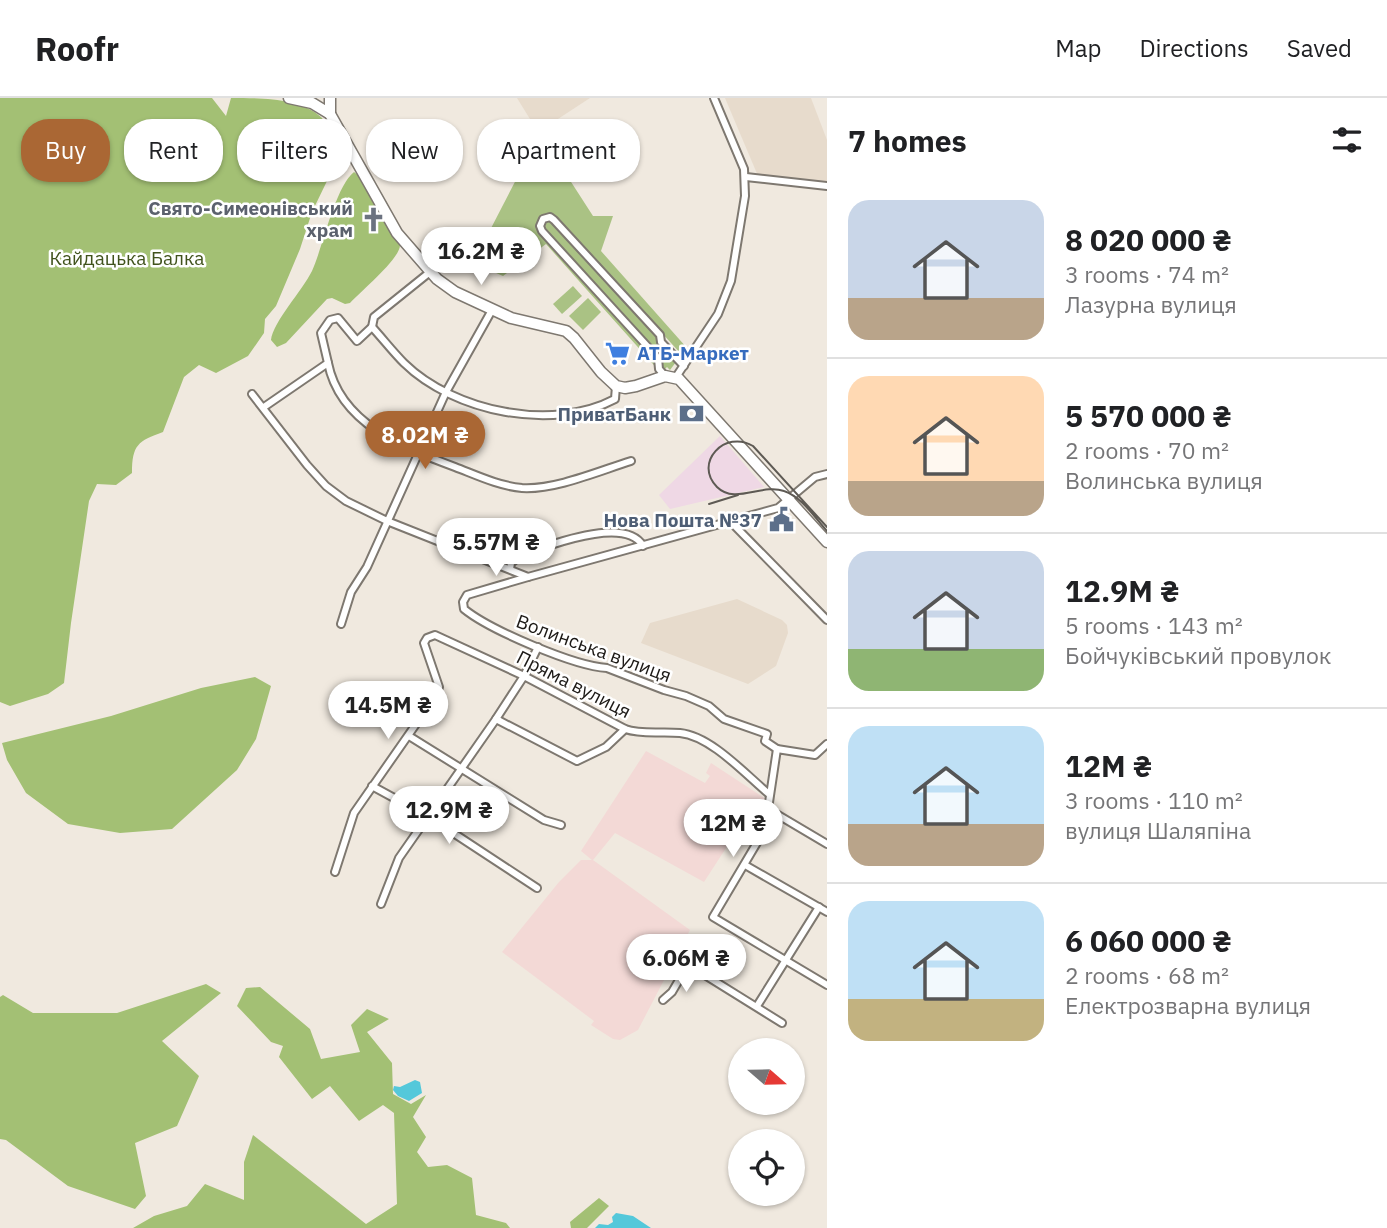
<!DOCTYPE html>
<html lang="en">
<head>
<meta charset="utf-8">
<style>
	:root { --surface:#fff; --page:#f6f6f6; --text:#202124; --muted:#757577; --line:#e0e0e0; --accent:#aa6734 }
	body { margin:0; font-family:"IBM Plex Sans",sans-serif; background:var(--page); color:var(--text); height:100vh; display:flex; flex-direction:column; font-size:26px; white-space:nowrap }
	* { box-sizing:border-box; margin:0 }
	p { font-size:23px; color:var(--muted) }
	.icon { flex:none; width:38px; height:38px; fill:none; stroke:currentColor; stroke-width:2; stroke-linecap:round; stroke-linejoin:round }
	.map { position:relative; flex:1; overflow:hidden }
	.details { display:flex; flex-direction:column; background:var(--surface); width:560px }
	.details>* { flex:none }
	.hud { position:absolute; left:21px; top:21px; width:665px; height:63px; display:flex; gap:14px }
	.needle { width:46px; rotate:110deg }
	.buttons { position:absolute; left:728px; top:940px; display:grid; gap:14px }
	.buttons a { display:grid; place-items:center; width:77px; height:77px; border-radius:50%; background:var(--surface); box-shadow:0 2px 5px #0004; font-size:35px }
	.price { position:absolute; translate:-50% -60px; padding:0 16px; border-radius:24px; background:#fff; color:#222; font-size:23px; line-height:46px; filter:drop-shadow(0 2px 4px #0008) }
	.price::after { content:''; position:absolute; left:50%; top:42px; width:21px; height:16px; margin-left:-10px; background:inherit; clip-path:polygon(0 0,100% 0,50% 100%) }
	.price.on { background:var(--accent); color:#fff }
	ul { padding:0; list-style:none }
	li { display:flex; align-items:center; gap:21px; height:175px; padding:0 21px }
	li+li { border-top:2px solid var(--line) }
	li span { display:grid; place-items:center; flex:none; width:196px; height:140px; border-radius:21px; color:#555 }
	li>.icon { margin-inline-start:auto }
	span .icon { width:84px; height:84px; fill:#fffc; stroke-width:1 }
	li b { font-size:30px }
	h2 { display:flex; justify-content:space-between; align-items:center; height:84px; padding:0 21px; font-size:30px }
	.pill { padding:0 24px; border-radius:28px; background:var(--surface); box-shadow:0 2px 5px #0004; font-size:24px; line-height:63px }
	.pill.on { background:var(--accent); color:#fff }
	header { display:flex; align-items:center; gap:42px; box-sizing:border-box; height:98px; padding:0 35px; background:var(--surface); border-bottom:2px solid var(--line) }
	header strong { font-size:33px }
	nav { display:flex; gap:38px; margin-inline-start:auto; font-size:24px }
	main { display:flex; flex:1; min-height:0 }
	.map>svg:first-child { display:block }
	.commercial { fill:#efd8e5 }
	.industrial { fill:#f3d9d6 }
	.built { fill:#e7dbcc }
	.green { fill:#aac284 }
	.forest { fill:#a3c074 }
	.water { fill:#54c8da }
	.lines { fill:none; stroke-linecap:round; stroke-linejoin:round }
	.street-casing { stroke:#7e7870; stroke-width:10 }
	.secondary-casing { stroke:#7e7870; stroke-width:13 }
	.street { stroke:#fff; stroke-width:6 }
	.secondary { stroke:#fff; stroke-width:10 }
	.tram { stroke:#5e5a54; stroke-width:2 }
	.labels { text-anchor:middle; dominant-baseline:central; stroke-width:5; stroke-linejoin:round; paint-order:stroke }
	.worship-label { font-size:19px; font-weight:bold; fill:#5b616d; stroke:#fff; text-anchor:end }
	.park-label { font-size:19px; fill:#40521c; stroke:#fff }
	.shop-label { font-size:19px; font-weight:bold; fill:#366cbe; stroke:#fff; text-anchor:start }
	.service-label { font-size:19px; font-weight:bold; fill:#4e5e75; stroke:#fff; text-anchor:end }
	.street-label { font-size:19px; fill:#1c1916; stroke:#fff }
</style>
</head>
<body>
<header>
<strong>Roofr</strong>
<nav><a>Map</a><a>Directions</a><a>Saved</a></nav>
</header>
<main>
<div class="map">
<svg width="827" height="1130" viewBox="0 0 827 1130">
	<rect width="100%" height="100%" fill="#f0e9df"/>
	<!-- commercial -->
	<path class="commercial" d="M720,338L764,389L670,411L659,397Z"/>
	<!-- industrial -->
	<path class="industrial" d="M646,653L705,685L710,678L706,675L711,665L766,701L759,713L752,710L704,784L615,735L593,762L690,832L638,932L620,942L613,941L591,927L594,923L502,854L559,784L581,762H592L581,753Z"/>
	<!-- built -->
	<g class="built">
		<path d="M517,0H590L538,34Z"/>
		<path d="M725,0H811L827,42V85L758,78Z"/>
		<path d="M737,501L782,522L787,527L788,535L776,568L748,586L641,545L650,525Z"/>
	</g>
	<!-- green -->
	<g class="green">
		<path d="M544,42L593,118H613L601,153L687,250L681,256L662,235L660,236L676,264L670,272L667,269L661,275L546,146L503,178L473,165L519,76Z"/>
		<path d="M573,188L582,198L562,216L553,206Z"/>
		<path d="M588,200L601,214L583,232L569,218Z"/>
	</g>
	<!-- forest -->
	<g class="forest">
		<path d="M0,0H212L226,18L231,0C261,0 300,0 321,19C330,29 335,41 342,52L312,114L300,151L276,208L265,221L264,235L248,258L216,275L199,267L184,279L163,334C138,343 132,347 132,375L116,387L97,386L89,403L71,525L64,585L48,596L10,608L0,604Z"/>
		<path d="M354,74C365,81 367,96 374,106C382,117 400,132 400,147C400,161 361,193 350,205L345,206L332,200L327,201L286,245L277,249L271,242C273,224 302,193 312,173C323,149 335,89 354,74Z"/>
		<path d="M255,579L271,588L256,641L237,672L172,731L120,735L68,726L26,695L7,662L2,645L111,618L201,590Z"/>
		<path d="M206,886L221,895L162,943L199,978L177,1028L135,1045L146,1098L135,1111L68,1088L6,1042L0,1041V899L3,897L33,915H117Z"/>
		<path d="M260,889L310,931L321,961L360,954L351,927L367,911L389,921L367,934L392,965L393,996L411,1006L426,997L413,1019L426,1039L417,1054L428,1069L447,1067L472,1080L476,1117L506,1125L510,1130H133L154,1118L187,1108L205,1086L244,1102V1064L253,1037L366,1126L397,1106L394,1015L383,1007L359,1023L330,988L312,1001L279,959L283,948L271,944L237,908L246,890Z"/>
		<path d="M599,1100L609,1108L587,1130H571L570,1124Z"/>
	</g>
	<!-- water -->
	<g class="water">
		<path d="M415,982L420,984L422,995L409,1003L398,998L393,992L394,988L400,989Z"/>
		<path d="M616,1115L633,1118L651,1130H595L599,1126L608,1127L613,1124L612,1119Z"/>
	</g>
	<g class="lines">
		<defs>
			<g id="street">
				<path d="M746,79L827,88"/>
				<path d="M372,229C383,241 393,254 404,265C454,314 553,334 615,301L616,288"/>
				<path d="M328,265C340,326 404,350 455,369C476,377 499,388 522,390C555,392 599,373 631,363"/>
				<path d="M665,278L659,271L658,260L542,133L540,128L543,121L550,119L554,122L660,237L661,244L684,268"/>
				<path d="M676,279L718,216L731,183L745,98L744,71L714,0"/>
				<path d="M252,296L307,367L326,388L346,403L387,423L528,479L778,410L815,379L827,376"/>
				<path d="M264,309L328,265L321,235L330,222L338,220L357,243L372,229L374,219L430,174"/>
				<path d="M730,423L827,522"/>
				<path d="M510,471L511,465L520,458C546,448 625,417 643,448"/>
				<path d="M528,479L467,497L463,504L464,511C490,532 574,568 607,570L664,592L686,598L709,608L724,621L767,636L765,643L777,651"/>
				<path d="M341,526L351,494L367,469L446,294L492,212"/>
				<path d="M496,621L577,663L606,649L625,631"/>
				<path d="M409,638L544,722L561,727"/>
				<path d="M827,646L815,657L777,651L768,711L827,746"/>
				<path d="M372,688L429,719L537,790"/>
				<path d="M774,716L713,819L827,887"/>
				<path d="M745,767L827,814"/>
				<path d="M335,774L354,715L437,596L439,589L424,545L427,540L435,537L524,578L625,631C643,637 661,633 680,635C711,638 745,676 769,696"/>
				<path d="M381,806L399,760L496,621L524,578L538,549"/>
				<path d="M663,902L672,894L686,870L692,869L782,925"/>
				<path d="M757,908L819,809"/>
			</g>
			<g id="secondary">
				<path d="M289,0L312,5L330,16L397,135L437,181L455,194L511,220L566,233L574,240L601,274L616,288L625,290L636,288L665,278L679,281L827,444"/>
				<path d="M330,16V0"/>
			</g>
		</defs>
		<!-- street casing -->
		<use href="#street" class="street-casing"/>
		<!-- secondary casing -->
		<use href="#secondary" class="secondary-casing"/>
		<!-- street -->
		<use href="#street" class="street"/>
		<!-- secondary -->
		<use href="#secondary" class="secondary"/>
		<!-- tram -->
		<g class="tram">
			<path d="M709,406L738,397"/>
			<path d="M827,429L753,348C725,331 693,365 717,389C735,407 762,385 784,393C802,399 815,420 827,433"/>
		</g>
	</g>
	<!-- icons -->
	<defs>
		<symbol id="church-bare" viewBox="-9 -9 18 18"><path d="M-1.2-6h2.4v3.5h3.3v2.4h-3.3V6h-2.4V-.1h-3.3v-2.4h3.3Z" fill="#6b7280" stroke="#fff" stroke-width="2.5" paint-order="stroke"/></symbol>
		<symbol id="supermarket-bare" viewBox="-9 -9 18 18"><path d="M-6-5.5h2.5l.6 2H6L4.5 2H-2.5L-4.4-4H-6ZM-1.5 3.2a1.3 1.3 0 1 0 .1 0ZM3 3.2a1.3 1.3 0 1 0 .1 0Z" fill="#3f7fe0" stroke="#fff" stroke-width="2.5" paint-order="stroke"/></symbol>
		<symbol id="bank-bare" viewBox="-9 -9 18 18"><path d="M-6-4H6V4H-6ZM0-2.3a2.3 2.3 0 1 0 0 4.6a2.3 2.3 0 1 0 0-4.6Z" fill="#5c6f8a" stroke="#fff" stroke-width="2.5" paint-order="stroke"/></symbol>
		<symbol id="civic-bare" viewBox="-9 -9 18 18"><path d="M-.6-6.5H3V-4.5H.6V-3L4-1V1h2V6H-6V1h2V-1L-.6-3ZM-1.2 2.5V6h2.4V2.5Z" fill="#5c6f8a" stroke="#fff" stroke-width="2.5" paint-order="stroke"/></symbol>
	</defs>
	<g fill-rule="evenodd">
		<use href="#church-bare" x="356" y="104" width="35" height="35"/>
		<use href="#supermarket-bare" x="600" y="238" width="35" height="35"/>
		<use href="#bank-bare" x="674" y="298" width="35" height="35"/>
		<use href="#civic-bare" x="764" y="404" width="35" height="35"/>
	</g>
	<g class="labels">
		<!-- worship labels -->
		<g class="worship-label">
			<text x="353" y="110">Свято-Симеонівський<tspan x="353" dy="22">храм</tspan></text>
		</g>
		<!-- park labels -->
		<g class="park-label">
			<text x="127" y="160">Кайдацька Балка</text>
		</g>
		<!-- shop labels -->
		<g class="shop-label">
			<text x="637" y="255">АТБ-Маркет</text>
		</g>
		<!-- service labels -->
		<g class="service-label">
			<text x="671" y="316">ПриватБанк</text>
			<text x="762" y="422">Нова Пошта №37</text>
		</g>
		<!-- street labels -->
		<g class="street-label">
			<text transform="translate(594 550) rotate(20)">Волинська вулиця</text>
			<text transform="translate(574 586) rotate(27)">Пряма вулиця</text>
		</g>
	</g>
</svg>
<div class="buttons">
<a><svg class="needle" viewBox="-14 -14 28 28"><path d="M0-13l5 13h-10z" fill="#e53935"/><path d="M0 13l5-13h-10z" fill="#757577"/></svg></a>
<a><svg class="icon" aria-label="locate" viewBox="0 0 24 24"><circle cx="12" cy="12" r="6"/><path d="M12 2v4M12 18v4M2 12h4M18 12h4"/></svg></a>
</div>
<b class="price" style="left:481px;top:189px">16.2M ₴</b>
<b class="price on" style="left:425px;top:373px">8.02M ₴</b>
<b class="price" style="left:496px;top:480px">5.57M ₴</b>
<b class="price" style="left:388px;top:643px">14.5M ₴</b>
<b class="price" style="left:449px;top:748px">12.9M ₴</b>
<b class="price" style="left:733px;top:761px">12M ₴</b>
<b class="price" style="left:686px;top:896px">6.06M ₴</b>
<div class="hud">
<a class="pill on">Buy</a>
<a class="pill">Rent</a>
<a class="pill">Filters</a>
<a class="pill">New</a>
<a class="pill">Apartment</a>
</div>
</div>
<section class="details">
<h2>7 homes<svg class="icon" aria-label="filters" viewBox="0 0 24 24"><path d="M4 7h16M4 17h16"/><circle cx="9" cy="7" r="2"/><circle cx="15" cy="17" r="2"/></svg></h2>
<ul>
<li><span style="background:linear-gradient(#c9d6e8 70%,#b9a48a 0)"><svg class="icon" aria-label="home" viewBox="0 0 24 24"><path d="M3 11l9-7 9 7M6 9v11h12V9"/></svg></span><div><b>8 020 000 ₴</b><p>3 rooms · 74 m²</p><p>Лазурна вулиця</p></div></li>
<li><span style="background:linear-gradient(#ffd9b3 75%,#b9a48a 0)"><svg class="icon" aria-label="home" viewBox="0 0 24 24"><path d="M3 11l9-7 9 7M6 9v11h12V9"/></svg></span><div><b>5 570 000 ₴</b><p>2 rooms · 70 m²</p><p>Волинська вулиця</p></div></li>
<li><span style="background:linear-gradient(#c9d6e8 70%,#8fb573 0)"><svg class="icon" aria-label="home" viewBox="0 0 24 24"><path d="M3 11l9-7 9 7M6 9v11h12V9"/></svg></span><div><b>12.9M ₴</b><p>5 rooms · 143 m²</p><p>Бойчуківський провулок</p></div></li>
<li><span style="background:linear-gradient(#bfe0f5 70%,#b9a48a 0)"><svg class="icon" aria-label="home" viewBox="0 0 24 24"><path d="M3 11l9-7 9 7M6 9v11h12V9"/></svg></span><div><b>12M ₴</b><p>3 rooms · 110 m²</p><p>вулиця Шаляпіна</p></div></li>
<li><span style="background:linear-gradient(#bfe0f5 70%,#c2b280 0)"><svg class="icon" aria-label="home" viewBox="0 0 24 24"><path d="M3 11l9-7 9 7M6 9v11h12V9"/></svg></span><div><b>6 060 000 ₴</b><p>2 rooms · 68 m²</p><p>Електрозварна вулиця</p></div></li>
</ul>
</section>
</main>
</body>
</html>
